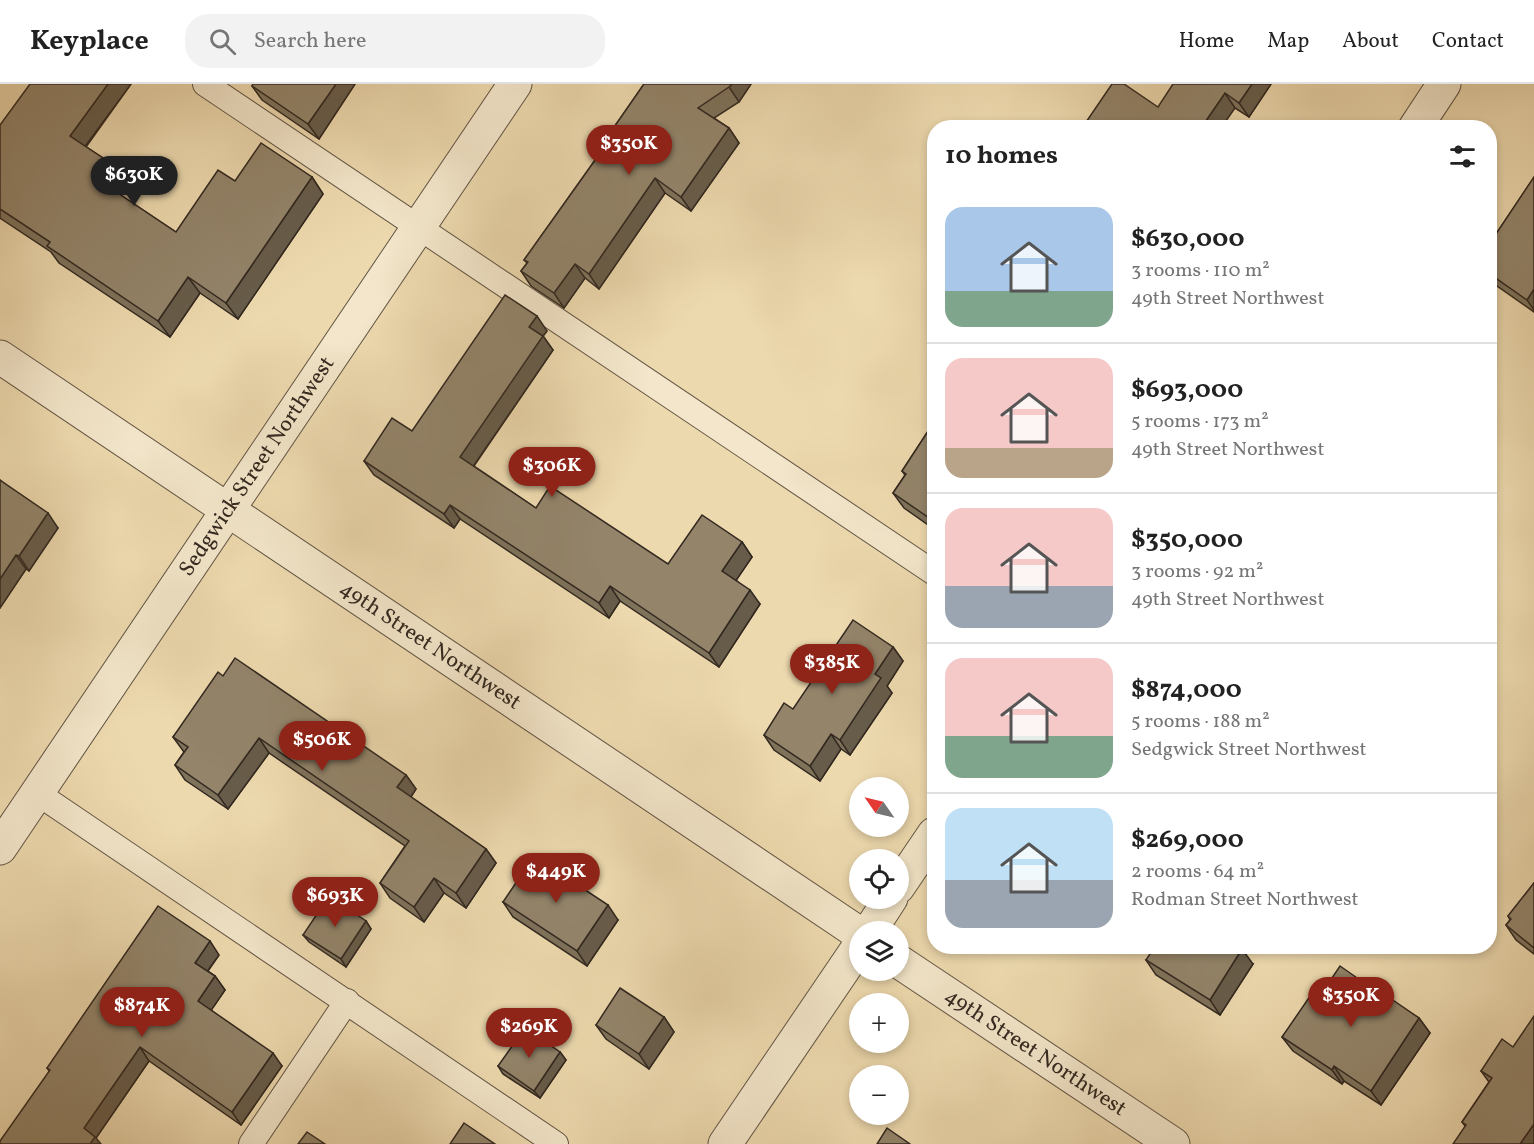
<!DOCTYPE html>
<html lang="en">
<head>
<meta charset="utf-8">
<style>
	:root { --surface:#fff; --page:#f2f2f2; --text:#222; --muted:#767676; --line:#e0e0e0; --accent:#8f2418 }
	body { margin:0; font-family:Vollkorn,serif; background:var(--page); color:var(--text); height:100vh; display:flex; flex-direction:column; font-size:22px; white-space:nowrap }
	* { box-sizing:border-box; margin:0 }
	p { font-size:20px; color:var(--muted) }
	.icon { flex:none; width:33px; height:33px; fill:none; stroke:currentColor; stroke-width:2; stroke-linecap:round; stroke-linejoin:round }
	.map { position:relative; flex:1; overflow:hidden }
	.side { position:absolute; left:927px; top:36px; width:570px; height:834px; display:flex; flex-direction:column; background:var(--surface); border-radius:24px; box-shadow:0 3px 9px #0003 }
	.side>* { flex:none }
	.needle { width:39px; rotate:304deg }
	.tools { position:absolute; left:849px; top:693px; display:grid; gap:12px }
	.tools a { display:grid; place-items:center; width:60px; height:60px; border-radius:50%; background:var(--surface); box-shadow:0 3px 9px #0003; font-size:30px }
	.price { position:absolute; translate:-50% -51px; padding:0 14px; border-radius:21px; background:var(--accent); color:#fff; font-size:20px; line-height:39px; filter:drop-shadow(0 2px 3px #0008) }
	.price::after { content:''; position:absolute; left:50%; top:36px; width:18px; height:14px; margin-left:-9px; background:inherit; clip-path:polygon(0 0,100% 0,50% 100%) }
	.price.active { background:#222; color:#fff }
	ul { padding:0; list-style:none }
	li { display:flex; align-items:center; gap:18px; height:150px; padding:0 18px }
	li+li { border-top:2px solid var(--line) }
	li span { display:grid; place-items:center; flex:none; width:168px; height:120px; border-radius:18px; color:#555 }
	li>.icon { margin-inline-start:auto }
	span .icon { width:72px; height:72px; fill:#fffc; stroke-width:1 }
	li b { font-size:26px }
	h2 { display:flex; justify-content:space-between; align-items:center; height:72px; padding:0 18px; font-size:26px }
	header { display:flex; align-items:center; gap:36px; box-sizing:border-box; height:84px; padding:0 30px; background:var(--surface); border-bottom:2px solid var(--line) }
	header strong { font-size:28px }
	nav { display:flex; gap:33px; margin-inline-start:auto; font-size:21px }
	.search { width:420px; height:54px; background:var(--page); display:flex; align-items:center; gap:15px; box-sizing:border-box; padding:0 21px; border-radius:24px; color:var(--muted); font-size:22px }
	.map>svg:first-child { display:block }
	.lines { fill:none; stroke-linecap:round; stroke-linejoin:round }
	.lane-casing { stroke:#615444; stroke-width:26 }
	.street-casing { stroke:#615444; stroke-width:35 }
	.lane { stroke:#f3e6ca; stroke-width:24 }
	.street { stroke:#f3e6ca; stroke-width:33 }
	.wall { fill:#7e725b; stroke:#322820; stroke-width:1.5 }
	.shaded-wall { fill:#675c4a; stroke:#322820; stroke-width:1.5 }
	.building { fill:#93846a; stroke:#322820; stroke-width:1.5 }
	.labels { text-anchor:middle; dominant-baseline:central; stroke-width:4.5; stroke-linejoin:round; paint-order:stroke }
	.street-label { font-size:22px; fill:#322820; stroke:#f3e6ca }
</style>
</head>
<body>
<header>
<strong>Keyplace</strong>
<div class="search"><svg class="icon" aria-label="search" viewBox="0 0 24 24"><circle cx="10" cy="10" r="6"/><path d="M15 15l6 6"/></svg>Search here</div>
<nav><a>Home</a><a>Map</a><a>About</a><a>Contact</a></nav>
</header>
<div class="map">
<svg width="1534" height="1060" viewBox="0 0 1534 1060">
	<rect width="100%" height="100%" fill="#edd9ae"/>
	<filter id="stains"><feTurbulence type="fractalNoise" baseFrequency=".00333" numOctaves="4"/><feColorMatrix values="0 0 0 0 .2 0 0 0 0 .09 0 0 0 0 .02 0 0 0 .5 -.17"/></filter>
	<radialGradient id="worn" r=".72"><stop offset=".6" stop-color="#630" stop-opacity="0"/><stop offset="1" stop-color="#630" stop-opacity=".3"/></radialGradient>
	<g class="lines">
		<defs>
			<g id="lane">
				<path d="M205,0L934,489"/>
				<path d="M37,709L556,1060"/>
				<path d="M251,1060L347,917"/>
			</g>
			<g id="street">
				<path d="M1415,44L1444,0"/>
				<path id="s1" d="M0,273L860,850"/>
				<path id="s2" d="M0,764L515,0"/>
				<path d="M898,803L934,750"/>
				<path d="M869,848L891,814"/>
				<path id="s3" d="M898,877L1173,1060"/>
				<path d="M725,1060L860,861"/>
			</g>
		</defs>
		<!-- lane casing -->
		<use href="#lane" class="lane-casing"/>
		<!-- street casing -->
		<use href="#street" class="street-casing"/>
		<!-- lane -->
		<use href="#lane" class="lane"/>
		<!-- street -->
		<use href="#street" class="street"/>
	</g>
	<!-- wall -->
	<g class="wall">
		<path d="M131,0L86,63L109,78L120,95L113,106L176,148L235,97L312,93L323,110L238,235L200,209L170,253L59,179L51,168L0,134V41Z"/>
		<path d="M253,0H355L319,55L262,16L252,2Z"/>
		<path d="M644,0H751L739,18L714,34L729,44L739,59L691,127L665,109L599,205L585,194L564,224L531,202L521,187L527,179L524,176L605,62L603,59Z"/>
		<path d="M1271,0L1249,33L1235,24L1158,23Z"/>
		<path d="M1534,93V228L1490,197V159Z"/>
		<path d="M547,247L543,252L553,266L474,382L536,424L668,480L742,458L752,473L736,496L760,520L719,583L620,517L609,534L460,435L454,444L374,391L364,377L412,347Z"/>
		<path d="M934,338V445L904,424L893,409L905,391L902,387Z"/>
		<path d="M0,396L58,444L29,487L26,485L0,524Z"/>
		<path d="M893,563L903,577L887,602L892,609L850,671L841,665L820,697L774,666L764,651L793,625Z"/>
		<path d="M223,592L406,691L416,705L411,713L486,765L496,779L466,824L444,809L424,838L390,814L380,799L405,762L269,669L228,725L185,696L175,681L184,668L173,653Z"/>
		<path d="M1534,799V870L1516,856L1506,841L1510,836L1508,832Z"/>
		<path d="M503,818L618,836L587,882L513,833Z"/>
		<path d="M366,837L371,845L346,883L309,858L303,851Z"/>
		<path d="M219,871L208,887L215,892L225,906L211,926L282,982L241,1041L149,977L96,1054L47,984Z"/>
		<path d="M1146,876L1253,880L1220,931L1156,891Z"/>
		<path d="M1322,909L1383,912L1419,934L1430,949L1381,1021L1344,997L1342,1000L1293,967L1282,953Z"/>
		<path d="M664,933L674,948L649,985L606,955L596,941Z"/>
		<path d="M1513,963L1465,1042L1462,1038L1489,998L1481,987Z"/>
		<path d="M560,968L566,976L540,1014L503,990L498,982Z"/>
	</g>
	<!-- shaded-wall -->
	<g class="shaded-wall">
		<path d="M108,0H131L81,68L70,52Z"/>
		<path d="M336,0H355L319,55L308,40Z"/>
		<path d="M732,0H751L739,18L729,3Z"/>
		<path d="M1252,0H1271L1249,33L1239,19Z"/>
		<path d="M1225,9L1235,24L1221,44H1201Z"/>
		<path d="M729,44L739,59L691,127L681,113Z"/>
		<path d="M109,78L120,95L108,112L97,95Z"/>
		<path d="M312,93L323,110L238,235L226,219Z"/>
		<path d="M655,94L665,109L599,205L589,190Z"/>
		<path d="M575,180L585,194L564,224L554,209Z"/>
		<path d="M188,193L200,209L170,253L158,237Z"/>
		<path d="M1534,205V226L1527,216Z"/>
		<path d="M537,232L547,247L543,252L553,266L470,387L460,373L529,243Z"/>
		<path d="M450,421L460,435L454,444L444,430Z"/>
		<path d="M48,429L58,444L29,487L19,472Z"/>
		<path d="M742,458L752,473L733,501L722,487Z"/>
		<path d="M16,471L26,485L0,524V495Z"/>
		<path d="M610,502L620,517L609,534L599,519Z"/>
		<path d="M750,506L760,520L719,583L709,569Z"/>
		<path d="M893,563L903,577L887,602L892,609L850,671L840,656L875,590Z"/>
		<path d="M831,650L841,665L820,697L810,682Z"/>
		<path d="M259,654L269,669L228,725L218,711Z"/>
		<path d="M406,691L416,705L407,718L397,703Z"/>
		<path d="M486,765L496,779L466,824L456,809Z"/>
		<path d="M434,794L444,809L424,838L414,823Z"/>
		<path d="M608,821L618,836L587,882L577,867Z"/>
		<path d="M366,837L371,845L346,883L341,875Z"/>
		<path d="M210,857L219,871L204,892L195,879Z"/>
		<path d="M1242,865L1253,880L1220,931L1210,916Z"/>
		<path d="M215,892L225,906L208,931L198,917Z"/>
		<path d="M664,933L674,948L649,985L639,970Z"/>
		<path d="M1419,934L1430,949L1381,1021L1371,1007Z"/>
		<path d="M140,963L149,977L96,1054L101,1060H90L84,1044Z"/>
		<path d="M560,968L566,976L540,1014L534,1007Z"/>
		<path d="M273,969L282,982L241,1041L232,1028Z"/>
		<path d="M1334,982L1344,997L1342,1000L1332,986Z"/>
		<path d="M1534,1040V1060H1520Z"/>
	</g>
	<!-- building -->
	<g class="building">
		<path d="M30,0H108L70,52L109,78L97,95L176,148L218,86L235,97L261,59L312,93L226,219L188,193L158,237L47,162L50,158L0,125V41Z"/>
		<path d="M253,0H336L308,40L252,2Z"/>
		<path d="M644,0H732L729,3L698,24L729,44L681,113L655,94L589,190L575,180L554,209L521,187L528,178L524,176L606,61L603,59Z"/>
		<path d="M1112,0H1124L1158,23L1173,0H1252L1239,19L1225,9L1201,44H1082Z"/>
		<path d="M1534,93V205L1527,216L1490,190V159Z"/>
		<path d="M505,211L537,232L529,243L543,252L460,373L536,424L550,402L668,480L702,431L742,458L722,487L750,506L709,569L610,502L599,519L450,421L444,430L364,377L392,334L412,347Z"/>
		<path d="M934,338V432L932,436L893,409L906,390L902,387Z"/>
		<path d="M0,396L48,429L19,472L16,471L0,495Z"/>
		<path d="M853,536L893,563L875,590L881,594L840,656L831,650L810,682L764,651L784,619L793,625Z"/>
		<path d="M235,574L406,691L397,703L486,765L456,809L434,794L414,823L380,799L409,757L259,654L218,711L175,681L188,663L173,653L218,588L223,592Z"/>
		<path d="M534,772L608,821L577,867L503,818Z"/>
		<path d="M1534,799V864L1506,841L1511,835L1508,832Z"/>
		<path d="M329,812L366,837L341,875L303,851Z"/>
		<path d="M158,822L210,857L195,879L215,892L198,917L273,969L232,1028L140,963L84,1044L95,1053L90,1060H0V1057L50,986L47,984Z"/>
		<path d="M1155,862H1238L1242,865L1210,916L1146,876Z"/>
		<path d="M1340,882L1383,912L1384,910L1419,934L1371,1007L1334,982L1332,986L1282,953L1315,905L1322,909Z"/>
		<path d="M620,904L664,933L639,970L596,941Z"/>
		<path d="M1534,932V1040L1520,1060H1453L1466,1041L1462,1038L1492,994L1481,987L1502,955L1513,963Z"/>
		<path d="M525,944L560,968L534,1007L498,982Z"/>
		<path d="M464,1039L495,1060H450Z"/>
		<path d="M887,1044L910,1060H877Z"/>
		<path d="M307,1048L325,1060H298Z"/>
	</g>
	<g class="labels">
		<!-- street labels -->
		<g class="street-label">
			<text stroke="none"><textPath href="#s2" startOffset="460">Sedgwick Street Northwest</textPath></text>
			<text stroke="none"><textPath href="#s1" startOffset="518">49th Street Northwest</textPath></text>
			<text stroke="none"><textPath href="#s3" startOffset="165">49th Street Northwest</textPath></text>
		</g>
	</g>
	<rect width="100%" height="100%" filter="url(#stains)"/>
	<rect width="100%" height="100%" fill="url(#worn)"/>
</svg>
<div class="tools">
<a><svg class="needle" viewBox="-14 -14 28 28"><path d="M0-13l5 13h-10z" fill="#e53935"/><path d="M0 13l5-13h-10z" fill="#767676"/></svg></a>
<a><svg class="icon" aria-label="locate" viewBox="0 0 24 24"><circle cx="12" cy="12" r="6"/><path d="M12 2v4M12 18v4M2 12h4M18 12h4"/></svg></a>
<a><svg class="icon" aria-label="layers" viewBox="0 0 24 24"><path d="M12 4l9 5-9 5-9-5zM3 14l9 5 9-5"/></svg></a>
<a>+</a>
<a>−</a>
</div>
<b class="price" style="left:629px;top:92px">$350K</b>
<b class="price active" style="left:134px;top:123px">$630K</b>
<b class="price" style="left:552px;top:414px">$306K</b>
<b class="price" style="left:832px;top:611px">$385K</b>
<b class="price" style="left:322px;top:688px">$506K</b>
<b class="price" style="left:556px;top:820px">$449K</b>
<b class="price" style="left:335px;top:844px">$693K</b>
<b class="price" style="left:1351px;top:944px">$350K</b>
<b class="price" style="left:142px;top:954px">$874K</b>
<b class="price" style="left:529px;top:975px">$269K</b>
<section class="side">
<h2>10 homes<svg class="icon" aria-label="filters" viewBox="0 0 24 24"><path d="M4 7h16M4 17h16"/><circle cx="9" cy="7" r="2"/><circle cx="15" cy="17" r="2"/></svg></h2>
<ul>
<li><span style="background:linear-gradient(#a9c7e8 70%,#7fa58c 0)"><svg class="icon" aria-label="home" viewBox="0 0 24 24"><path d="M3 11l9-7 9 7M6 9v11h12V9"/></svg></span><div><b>$630,000</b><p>3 rooms · 110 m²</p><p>49th Street Northwest</p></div></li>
<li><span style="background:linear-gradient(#f6c9c9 75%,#b9a48a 0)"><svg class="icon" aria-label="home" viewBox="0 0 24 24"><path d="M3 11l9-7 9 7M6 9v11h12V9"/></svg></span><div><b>$693,000</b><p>5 rooms · 173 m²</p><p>49th Street Northwest</p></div></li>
<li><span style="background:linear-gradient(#f6c9c9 65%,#9aa5b1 0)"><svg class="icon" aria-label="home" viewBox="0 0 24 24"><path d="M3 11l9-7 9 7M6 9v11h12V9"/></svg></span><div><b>$350,000</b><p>3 rooms · 92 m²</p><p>49th Street Northwest</p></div></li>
<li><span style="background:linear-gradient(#f6c9c9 65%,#7fa58c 0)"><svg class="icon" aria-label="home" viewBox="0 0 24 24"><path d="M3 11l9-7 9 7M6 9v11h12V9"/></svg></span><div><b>$874,000</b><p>5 rooms · 188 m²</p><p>Sedgwick Street Northwest</p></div></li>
<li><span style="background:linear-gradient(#bfe0f5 60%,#9aa5b1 0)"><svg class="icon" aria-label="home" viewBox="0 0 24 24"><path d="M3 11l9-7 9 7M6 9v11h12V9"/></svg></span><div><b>$269,000</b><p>2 rooms · 64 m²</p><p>Rodman Street Northwest</p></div></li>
</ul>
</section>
</div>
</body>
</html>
